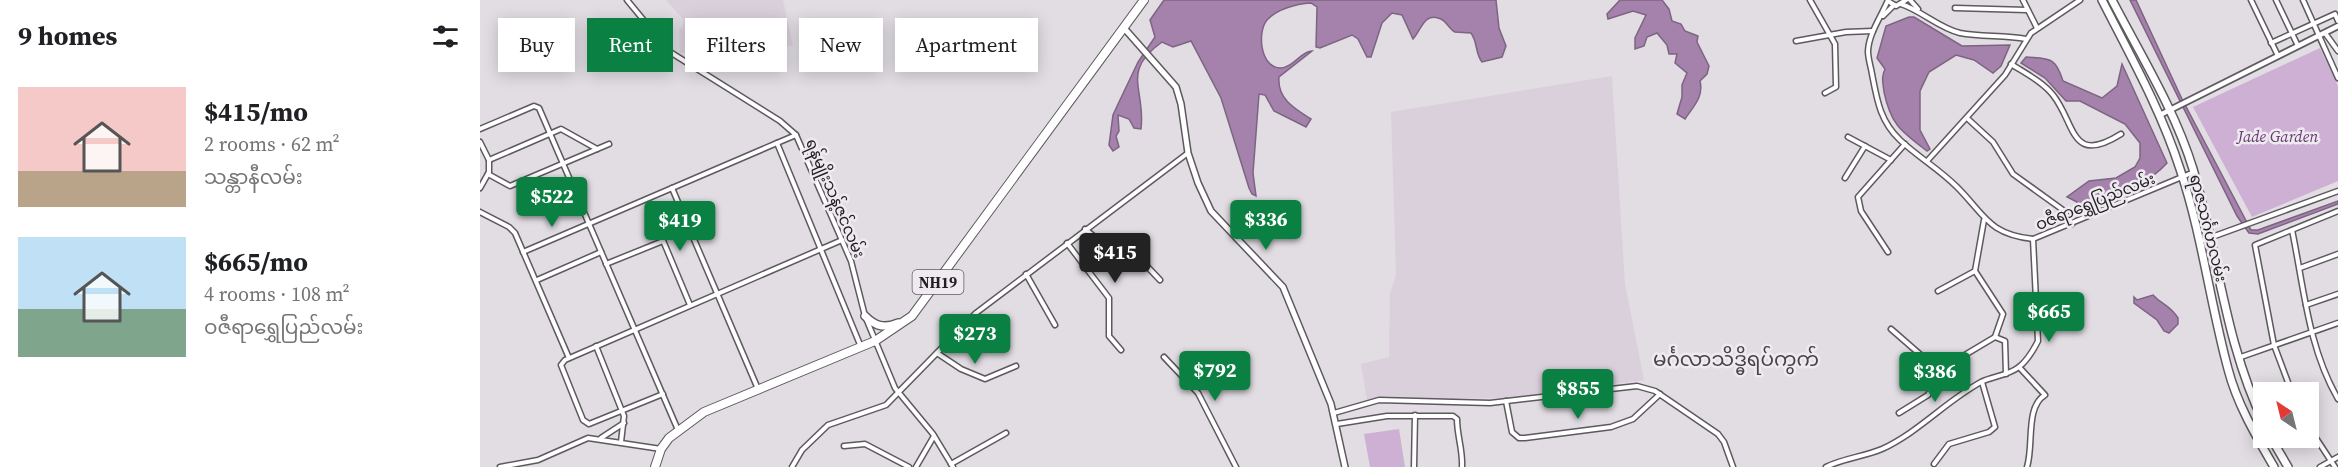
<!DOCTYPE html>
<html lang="en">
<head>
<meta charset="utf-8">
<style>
	:root { --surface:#fff; --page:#f6f6f6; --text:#202124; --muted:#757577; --accent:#0b8043 }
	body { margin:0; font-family:"Source Serif 4","Noto Sans Myanmar",serif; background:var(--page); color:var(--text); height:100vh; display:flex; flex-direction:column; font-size:22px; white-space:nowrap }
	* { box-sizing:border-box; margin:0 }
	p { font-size:20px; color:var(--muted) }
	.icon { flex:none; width:33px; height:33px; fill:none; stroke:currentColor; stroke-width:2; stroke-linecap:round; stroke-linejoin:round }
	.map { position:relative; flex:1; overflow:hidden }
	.panel { display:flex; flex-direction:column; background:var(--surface); width:480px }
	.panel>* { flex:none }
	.top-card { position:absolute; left:18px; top:18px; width:570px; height:54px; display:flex; gap:12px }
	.needle { width:39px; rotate:325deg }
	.buttons { position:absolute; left:1773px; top:382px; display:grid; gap:12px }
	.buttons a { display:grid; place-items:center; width:66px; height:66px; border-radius:0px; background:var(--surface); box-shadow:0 3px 15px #0003; font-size:30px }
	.price { position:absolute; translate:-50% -51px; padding:0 14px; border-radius:6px; background:var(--accent); color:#fff; font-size:20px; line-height:39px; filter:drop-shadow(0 2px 3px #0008) }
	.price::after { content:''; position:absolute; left:50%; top:36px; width:18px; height:14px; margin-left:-9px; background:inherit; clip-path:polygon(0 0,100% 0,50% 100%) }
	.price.current { background:#222; color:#fff }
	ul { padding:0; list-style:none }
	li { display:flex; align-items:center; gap:18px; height:150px; padding:0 18px }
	li span { display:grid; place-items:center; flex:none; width:168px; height:120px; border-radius:0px; color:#555 }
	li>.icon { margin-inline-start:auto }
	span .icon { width:72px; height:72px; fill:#fffc; stroke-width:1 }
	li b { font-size:26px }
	h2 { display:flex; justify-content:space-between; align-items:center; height:72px; padding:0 18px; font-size:26px }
	.chip { padding:0 21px; border-radius:0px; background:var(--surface); box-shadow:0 3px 15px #0003; font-size:21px; line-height:54px }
	.chip.current { background:var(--accent); color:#fff }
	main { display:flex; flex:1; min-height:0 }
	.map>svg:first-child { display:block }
	.built { fill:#dad0dc }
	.green { fill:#cdb0d4 }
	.water { fill:#a482ac; stroke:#7d6482; stroke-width:1.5 }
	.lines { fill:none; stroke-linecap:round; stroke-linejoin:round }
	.minor-casing { stroke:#5d595e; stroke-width:7 }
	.tertiary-casing { stroke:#5d595e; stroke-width:8 }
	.secondary-casing { stroke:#5d595e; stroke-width:8 }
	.primary-casing { stroke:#5d595e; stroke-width:10 }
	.trunk-casing { stroke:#5d595e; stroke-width:10 }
	.minor { stroke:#fff; stroke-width:4 }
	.tertiary { stroke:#fff; stroke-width:4.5 }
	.secondary { stroke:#fff; stroke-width:5 }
	.primary { stroke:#fff; stroke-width:7 }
	.trunk { stroke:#fff; stroke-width:8 }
	.labels { text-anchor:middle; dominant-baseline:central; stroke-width:5; stroke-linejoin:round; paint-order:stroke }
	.shield { fill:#efeaf0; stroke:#5f5c5f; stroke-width:1.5 }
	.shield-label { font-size:15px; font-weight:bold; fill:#211f21 }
	.park-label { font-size:16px; font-style:italic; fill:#673b72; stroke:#efeaf0 }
	.street-label { font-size:16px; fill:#211f21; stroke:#efeaf0 }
	.quarter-label { font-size:20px; fill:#474348; stroke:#efeaf0 }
</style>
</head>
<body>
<main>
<section class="panel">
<h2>9 homes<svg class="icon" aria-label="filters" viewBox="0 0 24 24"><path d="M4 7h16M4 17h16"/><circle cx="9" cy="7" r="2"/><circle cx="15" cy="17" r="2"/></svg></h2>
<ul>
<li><span style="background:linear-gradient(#f6c9c9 70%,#b9a48a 0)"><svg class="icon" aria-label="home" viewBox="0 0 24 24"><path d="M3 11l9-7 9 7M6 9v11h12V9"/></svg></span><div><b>$415/mo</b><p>2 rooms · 62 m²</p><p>သန္တာနီလမ်း</p></div></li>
<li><span style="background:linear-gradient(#bfe0f5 60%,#7fa58c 0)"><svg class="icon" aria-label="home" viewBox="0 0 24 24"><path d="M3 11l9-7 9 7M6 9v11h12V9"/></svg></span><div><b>$665/mo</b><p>4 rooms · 108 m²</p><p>ဝဇီရာရွှေပြည်လမ်း</p></div></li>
</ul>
</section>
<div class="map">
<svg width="1858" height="467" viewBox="0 0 1858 467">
	<rect width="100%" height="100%" fill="#e1dde3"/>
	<!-- built -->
	<g class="built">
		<path d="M186,0H303L313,46L200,53L199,30L203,26V19Z"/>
		<path d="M1132,76L1145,284L1164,380L1024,398L887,400L881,364L909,357L910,293L916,275L911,112Z"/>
	</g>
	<!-- green -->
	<g class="green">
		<path d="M1840,48L1858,86V181L1772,217L1713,107Z"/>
		<path d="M919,429L925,467H890L884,434Z"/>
	</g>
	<!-- water -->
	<g class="water">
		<path d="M684,0H1016L1019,28L1026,46L1022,57L1002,62C995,53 998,43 991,33L975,32C969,29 967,22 961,19C944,11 941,31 933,39L922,15L912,13L902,23L891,57H887L878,39L872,35L840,48L836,47L837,7L831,3C816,4 797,9 787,20C777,32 780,67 800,68C813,68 821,51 832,51L799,77C797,99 815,109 831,119L826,127L794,111L785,95L779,94L773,173L776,196L772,194L769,188L741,98L711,41L693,47L682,42C640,72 666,89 661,129L654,128L649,119L638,115L639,131L636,136L639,147L633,151L629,145L633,115L639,102L658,62L675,37L670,20Z"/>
		<path d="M1140,0H1182L1189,9L1192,21L1201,24L1205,31L1218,36L1217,42L1229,66L1227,74L1220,81C1224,97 1213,107 1205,119L1197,114L1202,97V85L1207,73L1195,63L1197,54H1189L1187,45L1177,33L1167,37L1164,46L1155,49V38L1166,15L1153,11L1128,19L1127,14Z"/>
		<path d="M1650,0H1656L1702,99L1771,230H1778L1858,201V204L1778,234L1769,233L1757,216Z"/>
		<path d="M1429,17H1434L1482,46L1530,45L1521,66L1513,73L1494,60L1476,55L1449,72L1440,91V130L1450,149L1447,151C1421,131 1411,125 1404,92C1403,83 1401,77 1405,69L1397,58L1406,26Z"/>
		<path d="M1546,57C1569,59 1575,56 1583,81L1622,98L1637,86L1642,64L1687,163C1665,188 1628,198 1598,210L1597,202L1587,197L1609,181L1636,178L1655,167L1660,158V143L1645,124L1600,101H1586L1565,78L1541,63Z"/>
		<path d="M1673,295C1682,305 1689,304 1698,318V324L1689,333L1684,331L1677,320L1654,303V297L1657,300Z"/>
	</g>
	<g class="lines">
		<defs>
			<g id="minor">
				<path d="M147,0L190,52L300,121L316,135L371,261L385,316L415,388L453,434L473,467"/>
				<path d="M1330,0L1355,44L1356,87L1345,93"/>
				<path d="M1408,0C1401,17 1389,33 1388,51C1388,59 1391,67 1392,74C1397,100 1400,121 1420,140C1438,157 1459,169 1477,187C1505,215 1508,234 1553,239"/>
				<path d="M1430,0L1438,9"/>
				<path d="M1543,0L1557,28"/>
				<path d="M1771,0L1798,56"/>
				<path d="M1796,0L1818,46"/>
				<path d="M1823,0L1858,78"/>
				<path d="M1408,1L1416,6L1426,0"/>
				<path d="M1421,4C1442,11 1459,28 1480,33C1502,37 1524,35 1546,39"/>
				<path d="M1475,8L1547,10"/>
				<path d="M1403,16L1414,5"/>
				<path d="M1845,33L1858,51"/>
				<path d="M1316,41L1366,32L1393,31"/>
				<path d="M1791,43L1855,14L1858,21"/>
				<path d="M1531,64C1545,73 1563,82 1573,95C1596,124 1590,166 1641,134"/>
				<path d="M1488,119L1513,142L1533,174L1583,210L1592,224"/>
				<path d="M0,129L54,106L59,108L198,430"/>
				<path d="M316,135L297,143L381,347"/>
				<path d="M1368,137L1411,160"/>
				<path d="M0,142L9,160L81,129L117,149"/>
				<path d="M1448,160L1525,75L1551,33L1600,0"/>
				<path d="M8,174L30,186L129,144"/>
				<path d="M1365,178L1385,146"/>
				<path d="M0,188L9,172V160"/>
				<path d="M192,188L278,389"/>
				<path d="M169,207L210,305"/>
				<path d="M0,212L29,227L35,233L89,358"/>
				<path d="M1504,220L1495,271L1523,314L1515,337"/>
				<path d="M605,229L627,247L660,259L680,280"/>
				<path d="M1812,230C1824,288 1828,347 1858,399"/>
				<path d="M1721,241L1858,191"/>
				<path d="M587,243L629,298V336L641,350"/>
				<path d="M43,252L297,143"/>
				<path d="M1408,252L1381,211L1378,197L1425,144"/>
				<path d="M126,264L183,241"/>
				<path d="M1820,268L1858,254"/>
				<path d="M546,274L575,325"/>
				<path d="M57,280L121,252"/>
				<path d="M1458,291L1495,271"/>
				<path d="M1826,305L1858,294"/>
				<path d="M1411,329L1450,363L1463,368L1515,337L1525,341L1526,374"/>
				<path d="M116,346L144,416L141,442"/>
				<path d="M457,353L481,369L505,379L536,366"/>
				<path d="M684,357L718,393L756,467"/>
				<path d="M1758,358L1858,323"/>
				<path d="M1539,367L1565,395C1545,407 1554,445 1547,467"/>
				<path d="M1812,393L1794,345L1775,245L1858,211"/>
				<path d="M183,394L109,424L103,420L81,365L85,360L362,240"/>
				<path d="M1026,401L1032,432L1039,438H1045L1131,427L1153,419L1180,394"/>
				<path d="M854,413L899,400L1010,403L1157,386L1175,391L1238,434L1244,442L1253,467"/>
				<path d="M1419,413L1448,395L1463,368"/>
				<path d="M857,424L907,416H973L977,419C977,436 983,450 982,467"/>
				<path d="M1828,426L1855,467"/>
				<path d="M121,438L144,423"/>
				<path d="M364,446L385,444L429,467"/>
				<path d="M471,464L526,433"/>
				<path d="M1454,464L1469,444L1509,432L1515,427L1502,382"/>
				<path d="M20,467L58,460L108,438L181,449"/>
				<path d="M312,467L322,450L348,425L406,405L496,313L708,153"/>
				<path d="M436,467L454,436"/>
				<path d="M934,467L935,415"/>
				<path d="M1346,467C1364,458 1383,457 1402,449C1439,432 1466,401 1501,382C1513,376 1527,376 1539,367C1548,360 1553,351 1558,341L1553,239L1714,172"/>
				<path d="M1840,467L1858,457"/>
			</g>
			<path id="tertiary" d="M1680,115L1858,26"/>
			<path id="secondary" d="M644,28L696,87L701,104L708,153L718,183L731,211L803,287L851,404L865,467"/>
			<g id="primary">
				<path d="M1622,0C1650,55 1681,110 1700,169C1722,234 1730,303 1748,369C1757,404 1776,436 1794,467"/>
				<path d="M1632,0C1660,54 1695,110 1713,169C1738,253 1745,344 1784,423"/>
				<path d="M385,316C395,326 404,329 418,323"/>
				<path d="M1791,438L1808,467"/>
			</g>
			<path id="trunk" d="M175,467L181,449L189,438L224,412L395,341L432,316L664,0"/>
		</defs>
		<!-- minor casing -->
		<use href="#minor" class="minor-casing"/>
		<!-- tertiary casing -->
		<use href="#tertiary" class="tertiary-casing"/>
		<!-- secondary casing -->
		<use href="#secondary" class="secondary-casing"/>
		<!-- primary casing -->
		<use href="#primary" class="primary-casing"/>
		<!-- trunk casing -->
		<use href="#trunk" class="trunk-casing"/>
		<!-- minor -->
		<use href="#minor" class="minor"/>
		<!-- tertiary -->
		<use href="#tertiary" class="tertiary"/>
		<!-- secondary -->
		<use href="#secondary" class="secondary"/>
		<!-- primary -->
		<use href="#primary" class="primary"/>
		<!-- trunk -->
		<use href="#trunk" class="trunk"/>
	</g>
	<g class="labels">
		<!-- shield labels -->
		<rect class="shield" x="432.5" y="270" width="51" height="24" rx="4.5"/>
		<g class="shield-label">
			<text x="458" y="282">NH19</text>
		</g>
		<!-- park labels -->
		<g class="park-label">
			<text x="1798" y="136">Jade Garden</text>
		</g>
		<!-- street labels -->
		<g class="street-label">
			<text transform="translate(356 198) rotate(67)">ရန်မျိုးသန့်ဇင်လမ်း</text>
			<text transform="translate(1615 201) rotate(-22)">ဝဇီရာရွှေပြည်လမ်း</text>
			<text transform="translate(1729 228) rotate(76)">ရာဇသင်္ဂဟလမ်း</text>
		</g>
		<!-- quarter labels -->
		<g class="quarter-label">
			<text x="1256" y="359">မင်္ဂလာသိဒ္ဓိရပ်ကွက်</text>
		</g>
	</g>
</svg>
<div class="buttons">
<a><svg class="needle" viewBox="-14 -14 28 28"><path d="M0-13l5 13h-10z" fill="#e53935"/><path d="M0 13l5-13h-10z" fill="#757577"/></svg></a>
</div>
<b class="price" style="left:72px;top:228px">$522</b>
<b class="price" style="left:786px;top:251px">$336</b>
<b class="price" style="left:200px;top:252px">$419</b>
<b class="price current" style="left:635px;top:284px">$415</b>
<b class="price" style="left:1569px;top:343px">$665</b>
<b class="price" style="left:495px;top:365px">$273</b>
<b class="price" style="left:735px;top:402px">$792</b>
<b class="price" style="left:1455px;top:403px">$386</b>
<b class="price" style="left:1098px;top:420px">$855</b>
<div class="top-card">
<a class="chip">Buy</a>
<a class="chip current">Rent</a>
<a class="chip">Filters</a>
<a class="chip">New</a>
<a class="chip">Apartment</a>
</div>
</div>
</main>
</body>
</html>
